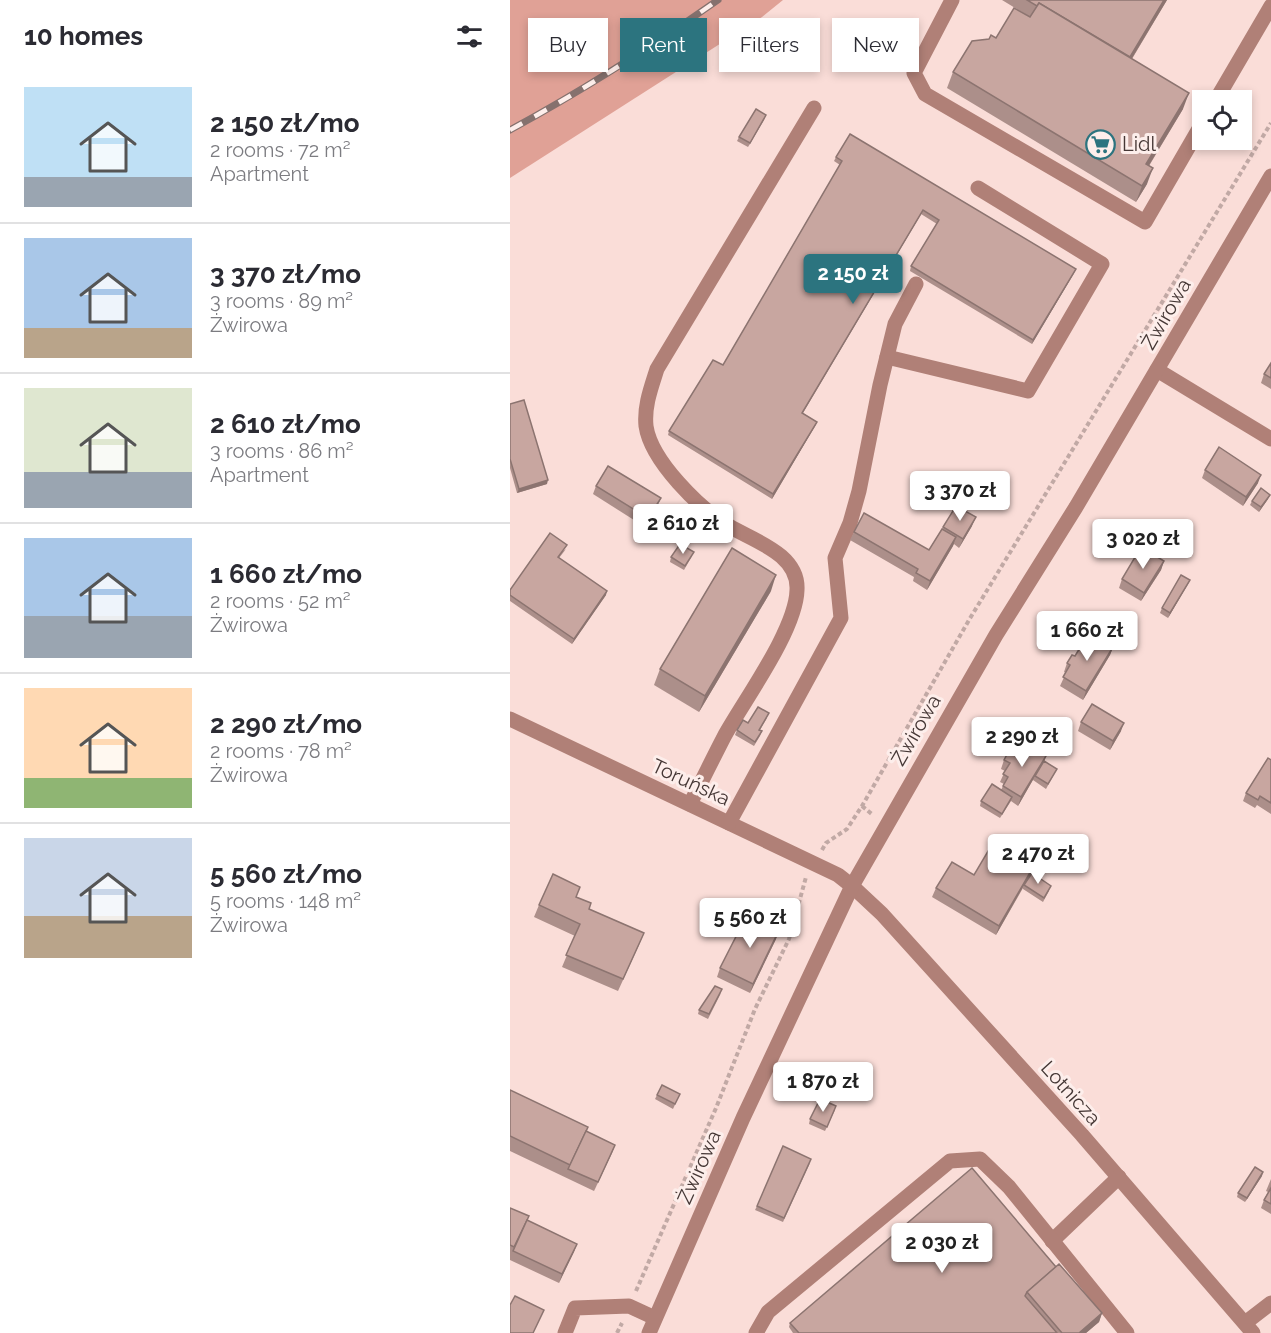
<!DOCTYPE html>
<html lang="en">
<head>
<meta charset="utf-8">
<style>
	:root { --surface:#fff; --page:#f7f7f7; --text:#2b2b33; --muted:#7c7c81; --line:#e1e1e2; --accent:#2c747f }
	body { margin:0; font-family:Raleway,sans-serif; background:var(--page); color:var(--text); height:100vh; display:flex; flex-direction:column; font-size:22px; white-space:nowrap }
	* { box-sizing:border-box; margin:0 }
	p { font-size:20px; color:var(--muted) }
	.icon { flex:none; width:33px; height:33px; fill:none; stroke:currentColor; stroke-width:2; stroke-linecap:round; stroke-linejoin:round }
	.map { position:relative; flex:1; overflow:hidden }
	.details { display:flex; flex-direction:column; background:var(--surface); width:510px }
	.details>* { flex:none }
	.banner { position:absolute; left:18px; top:18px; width:570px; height:54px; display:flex; gap:12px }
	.controls { position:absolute; left:682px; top:90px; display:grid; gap:12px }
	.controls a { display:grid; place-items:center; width:60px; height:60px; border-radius:0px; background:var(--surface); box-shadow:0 3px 9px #0003; font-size:30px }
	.price { position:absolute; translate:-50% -51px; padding:0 14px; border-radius:6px; background:#fff; color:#222; font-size:20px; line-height:39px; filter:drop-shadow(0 2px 3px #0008) }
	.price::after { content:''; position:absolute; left:50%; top:36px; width:18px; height:14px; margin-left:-9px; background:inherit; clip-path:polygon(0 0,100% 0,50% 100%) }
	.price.selected { background:var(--accent); color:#fff }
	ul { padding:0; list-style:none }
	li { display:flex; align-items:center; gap:18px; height:150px; padding:0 24px }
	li+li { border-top:2px solid var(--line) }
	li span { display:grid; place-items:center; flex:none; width:168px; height:120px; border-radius:0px; color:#555 }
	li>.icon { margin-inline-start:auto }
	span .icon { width:72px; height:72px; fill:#fffc; stroke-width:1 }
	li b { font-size:26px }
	h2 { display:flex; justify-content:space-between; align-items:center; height:72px; padding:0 24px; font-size:26px }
	.chip { padding:0 21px; border-radius:0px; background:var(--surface); box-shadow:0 3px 9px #0003; font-size:21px; line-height:54px }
	.chip.selected { background:var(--accent); color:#fff }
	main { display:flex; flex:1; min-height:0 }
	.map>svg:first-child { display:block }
	.forest { fill:#e0a196 }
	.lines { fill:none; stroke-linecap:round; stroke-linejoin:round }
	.path { stroke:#c1a9a5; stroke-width:4; stroke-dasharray:4.5 3; stroke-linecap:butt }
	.minor { stroke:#b08077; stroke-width:15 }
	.rail-casing { stroke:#85716e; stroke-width:7 }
	.rail { stroke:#fdeeeb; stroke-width:4.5; stroke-dasharray:14; stroke-linecap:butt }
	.wall { fill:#ac8f8a }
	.shaded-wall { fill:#8c7470 }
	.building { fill:#c8a6a0; stroke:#8c7470; stroke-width:1.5 }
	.labels { text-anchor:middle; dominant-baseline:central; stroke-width:6; stroke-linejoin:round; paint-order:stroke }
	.poi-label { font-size:20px; fill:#453735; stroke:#fdeeeb; text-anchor:start }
	.street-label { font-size:20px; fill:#453735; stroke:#fdeeeb }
</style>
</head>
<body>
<main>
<section class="details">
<h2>10 homes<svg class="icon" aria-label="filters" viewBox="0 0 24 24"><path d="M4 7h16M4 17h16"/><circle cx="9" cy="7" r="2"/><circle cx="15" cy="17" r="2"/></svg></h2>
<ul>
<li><span style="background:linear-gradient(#bfe0f5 75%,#9aa5b1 0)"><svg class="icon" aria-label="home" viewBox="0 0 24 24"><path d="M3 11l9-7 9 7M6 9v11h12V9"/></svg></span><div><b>2 150 zł/mo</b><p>2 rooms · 72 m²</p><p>Apartment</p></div></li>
<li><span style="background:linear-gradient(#a9c7e8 75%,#b9a48a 0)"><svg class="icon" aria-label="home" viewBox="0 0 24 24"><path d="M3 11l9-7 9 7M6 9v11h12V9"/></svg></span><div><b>3 370 zł/mo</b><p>3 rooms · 89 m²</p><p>Żwirowa</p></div></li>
<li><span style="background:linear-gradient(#dfe7d0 70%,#9aa5b1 0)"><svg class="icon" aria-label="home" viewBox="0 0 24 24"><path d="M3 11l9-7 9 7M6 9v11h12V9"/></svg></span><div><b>2 610 zł/mo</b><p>3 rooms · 86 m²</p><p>Apartment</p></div></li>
<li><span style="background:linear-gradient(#a9c7e8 65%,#9aa5b1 0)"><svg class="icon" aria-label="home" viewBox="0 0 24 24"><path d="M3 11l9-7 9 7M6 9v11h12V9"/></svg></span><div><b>1 660 zł/mo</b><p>2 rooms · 52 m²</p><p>Żwirowa</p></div></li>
<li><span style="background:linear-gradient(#ffd9b3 75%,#8fb573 0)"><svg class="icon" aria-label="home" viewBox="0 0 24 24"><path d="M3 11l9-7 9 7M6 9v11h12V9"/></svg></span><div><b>2 290 zł/mo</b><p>2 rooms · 78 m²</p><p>Żwirowa</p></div></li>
<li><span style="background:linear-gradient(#c9d6e8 65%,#b9a48a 0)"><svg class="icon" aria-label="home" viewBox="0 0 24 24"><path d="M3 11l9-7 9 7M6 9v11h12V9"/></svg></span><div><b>5 560 zł/mo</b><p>5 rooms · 148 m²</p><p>Żwirowa</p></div></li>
</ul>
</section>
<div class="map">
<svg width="761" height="1333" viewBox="0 0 761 1333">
	<rect width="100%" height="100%" fill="#faddd8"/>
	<!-- forest -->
	<path class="forest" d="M0,0H273L252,17L0,178Z"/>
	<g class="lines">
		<!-- path -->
		<g class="path">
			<path d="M352,806L363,815"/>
			<path d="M312,850L316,843L337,829L352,806L459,620L761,123"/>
			<path d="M126,1291L206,1108L245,1009L279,939L296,877"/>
			<path d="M107,1333L112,1323"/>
		</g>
		<!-- minor -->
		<g class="minor">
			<path d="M442,0L404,73L415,94L635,222L693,122"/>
			<path d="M706,100L761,6"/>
			<path d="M377,357L518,391L592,264L468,188"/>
			<path d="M647,370L761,439"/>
			<path d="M0,719L328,875L342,886L372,914L572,1135L743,1333"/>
			<path d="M180,804C192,781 203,758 215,735C235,699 286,630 287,590C289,554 244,541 219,526C190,509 141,461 136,426C134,406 141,388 147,369L304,108"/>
			<path d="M219,823L331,618L325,558L340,523L349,491L370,385L385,324L406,284"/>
			<path d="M542,1241L609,1177"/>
			<path d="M735,1323L761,1303"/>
			<path d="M55,1333L65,1308L119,1306L145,1318"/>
			<path d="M139,1333L233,1118L342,886L486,635L566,507L761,176"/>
			<path d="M246,1333L258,1312L440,1161L470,1159L499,1187L617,1333"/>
		</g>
		<defs>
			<path id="rail" d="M0,130C72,91 141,47 208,0"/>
		</defs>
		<!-- rail casing -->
		<use href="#rail" class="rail-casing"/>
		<!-- rail -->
		<use href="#rail" class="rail"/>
	</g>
	<!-- wall -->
	<g class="wall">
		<path d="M492,0H657L622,59L673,109L639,166L637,184L626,202L437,88L443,72L486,38L520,17Z"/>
		<path d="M256,115L238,147L227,141L229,137Z"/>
		<path d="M326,157L564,273L522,344L400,271L401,266L427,224L411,214L293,413L307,422L305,426L262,499L158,435L159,431L213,365L330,165L324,161Z"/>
		<path d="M761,363V389L751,383L754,374Z"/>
		<path d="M0,404L37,484L7,493L0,468Z"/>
		<path d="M695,470L748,483L733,506L692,478Z"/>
		<path d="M86,486L147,507L135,527L83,494Z"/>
		<path d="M758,499L749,512L740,505L742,501Z"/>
		<path d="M462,526L449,548L444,544L417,590L403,581L404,577L340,540L344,532L419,550L433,527Z"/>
		<path d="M56,549L49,558L96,595L62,644L0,601V590Z"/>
		<path d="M182,556L174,570L160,562L161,557Z"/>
		<path d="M654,561L651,570L631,601L609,588L612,579Z"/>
		<path d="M680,580L658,618L650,613L652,608Z"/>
		<path d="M261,591L189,712L144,685L150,669Z"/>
		<path d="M603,647L600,655L573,700L550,686L556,673L554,672L557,663L565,656Z"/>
		<path d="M257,718L250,730L252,731L250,736L244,746L225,735L227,730L238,723Z"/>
		<path d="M571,722L611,731L600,750L568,731Z"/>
		<path d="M505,755L536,756L534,761L547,769L536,789L523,780L508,806L501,801L490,818L470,806L471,801L491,790L494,784L490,782L495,771L491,769L494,760Z"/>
		<path d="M761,760V814L747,805L745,808L733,801L736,793Z"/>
		<path d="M498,839L525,849L531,858L520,876L539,891L533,902L513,889V888L486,935L422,897L426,888L464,875L493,840Z"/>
		<path d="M67,897L79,909L134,933L129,945L108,991L52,967L65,936L24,917L29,905Z"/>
		<path d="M269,930L266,939L240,993L207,977L210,968Z"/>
		<path d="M211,993L198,1019L188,1014L189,1010Z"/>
		<path d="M0,1090L76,1131L105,1145L84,1191L0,1151Z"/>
		<path d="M170,1094L163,1109L145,1099L147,1095Z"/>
		<path d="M325,1110L315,1131L299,1124L300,1119Z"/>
		<path d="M300,1163L273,1222L245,1210L247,1206Z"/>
		<path d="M752,1176L735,1202L727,1197L728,1193Z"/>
		<path d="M761,1179V1214L751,1208L754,1200L758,1192L756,1191Z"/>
		<path d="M0,1208L17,1220L67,1244L49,1283L0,1260Z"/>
		<path d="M546,1267L592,1313L589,1322L576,1333H283L279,1327L280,1323Z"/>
	</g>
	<!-- shaded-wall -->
	<g class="shaded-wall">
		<path d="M654,0H657L613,73L618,60Z"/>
		<path d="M679,93L673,109L630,180L636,164Z"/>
		<path d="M256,115L254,120L238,147L240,143Z"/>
		<path d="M643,168L637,184L626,202L632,186Z"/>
		<path d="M413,210L411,214L290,417L292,413Z"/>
		<path d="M566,269L564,273L522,344L523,340Z"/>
		<path d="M307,422L305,426L262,499L263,494Z"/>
		<path d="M751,475L748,483L733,506L736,497Z"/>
		<path d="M38,480L37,484L7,493L9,489Z"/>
		<path d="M760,495L758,499L749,512L751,507Z"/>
		<path d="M151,498L147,507L135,527L138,518Z"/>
		<path d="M466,517L462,526L449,548L453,539Z"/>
		<path d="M446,537L443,546L417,590L420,581Z"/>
		<path d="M654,561L651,570L631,601L634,593Z"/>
		<path d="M266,575L261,591L189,712L195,696Z"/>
		<path d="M680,580L678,584L658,618L660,613Z"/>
		<path d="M97,591L96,595L62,644L64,639Z"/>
		<path d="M603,647L600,655L573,700L576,691Z"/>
		<path d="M614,723L611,731L600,750L603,741Z"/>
		<path d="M536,756L533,765L525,776L508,806L511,797Z"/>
		<path d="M533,854L531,858L514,885L486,935L489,926L525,864Z"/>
		<path d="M269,930L266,939L240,993L243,984Z"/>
		<path d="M105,1145L102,1153L84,1191L88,1182Z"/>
		<path d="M753,1172L752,1176L735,1202L737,1198Z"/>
		<path d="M67,1244L64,1252L49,1283L52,1274Z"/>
		<path d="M592,1313L589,1322L576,1333H569Z"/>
	</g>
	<!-- building -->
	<g class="building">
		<path d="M517,0H654L620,57L529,3L527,6Z"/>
		<path d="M529,3L679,93L636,164L643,168L632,186L443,72L462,41L479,39L481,35L486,38L504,8L520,17Z"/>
		<path d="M246,109L256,115L240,143L229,137Z"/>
		<path d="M340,134L566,269L523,340L401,266L429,220L413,210L292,413L307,422L263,494L159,431L203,360L213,365L332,161L326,157Z"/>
		<path d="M761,363V378L754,374Z"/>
		<path d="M14,400L38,480L9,489L0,459V404Z"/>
		<path d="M709,447L751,475L736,497L695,470Z"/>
		<path d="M98,466L151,498L138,518L86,486Z"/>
		<path d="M751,488L760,495L751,507L742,501Z"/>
		<path d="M446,506L466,517L453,539L433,527Z"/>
		<path d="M354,513L419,550L432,529L446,537L420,581L406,573L408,569L344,532Z"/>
		<path d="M40,533L57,545L48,557L97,591L64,639L0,595V590Z"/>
		<path d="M170,544L184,552L175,566L161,557Z"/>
		<path d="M631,547L654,561L634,593L612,579Z"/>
		<path d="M222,548L266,575L195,696L150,669Z"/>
		<path d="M671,575L680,580L660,613L652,608Z"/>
		<path d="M579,633L603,647L576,691L553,677L560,665L557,663L562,655L565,656Z"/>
		<path d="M582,704L614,723L603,741L571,722Z"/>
		<path d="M248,707L259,713L249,730L252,731L245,742L227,730L233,720L238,723Z"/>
		<path d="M513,742L536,756L511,797L493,786L498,777L493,774L500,763L494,760L499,751L505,755Z"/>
		<path d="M758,758L761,760V803L750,796L748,800L736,793Z"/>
		<path d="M534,761L547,769L538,784L525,776Z"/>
		<path d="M482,784L502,797L492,814L471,801Z"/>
		<path d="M501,835L511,840L514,835L528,843L524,848L533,854L524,868L525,864L505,851L506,847L493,840L495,838L498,839Z"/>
		<path d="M487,836L506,847L504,850L525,864L489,926L426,888L442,862L464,875Z"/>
		<path d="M522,873L541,886L534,898L514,885Z"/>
		<path d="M43,874L70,887L66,897L81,903L79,909L134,933L113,979L56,955L70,924L29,905Z"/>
		<path d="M237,915L269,930L243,984L210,968Z"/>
		<path d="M205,986L212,989L199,1014L189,1010Z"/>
		<path d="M152,1085L170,1094L165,1104L147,1095Z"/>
		<path d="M0,1090L78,1127L60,1165L0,1136Z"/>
		<path d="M310,1099L326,1106L317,1127L300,1119Z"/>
		<path d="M76,1131L105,1145L88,1182L58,1169Z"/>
		<path d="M273,1146L301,1159L274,1218L247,1206Z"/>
		<path d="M745,1167L753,1172L737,1198L728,1193Z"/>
		<path d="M462,1168L546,1267L517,1292L515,1296L547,1333H289L280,1323Z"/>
		<path d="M761,1188V1204L754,1200Z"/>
		<path d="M0,1208L19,1216L4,1247L0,1245Z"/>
		<path d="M17,1220L67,1244L52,1274L3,1251Z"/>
		<path d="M549,1264L592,1313L569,1333H552L517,1292Z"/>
		<path d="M5,1296L34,1310L23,1333H0V1305Z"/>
	</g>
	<!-- icons -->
	<defs>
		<symbol id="supermarket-ring" viewBox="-11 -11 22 22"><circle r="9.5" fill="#fdeeeb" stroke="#2c747f" stroke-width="1.5"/><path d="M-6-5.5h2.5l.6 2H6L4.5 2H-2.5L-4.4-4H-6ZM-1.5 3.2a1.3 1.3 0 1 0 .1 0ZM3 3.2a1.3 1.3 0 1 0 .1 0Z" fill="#2c747f"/></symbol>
	</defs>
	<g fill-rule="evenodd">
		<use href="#supermarket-ring" x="574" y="128" width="33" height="33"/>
	</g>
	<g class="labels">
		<!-- poi labels -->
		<g class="poi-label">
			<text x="612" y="144">Lidl</text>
		</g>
		<!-- street labels -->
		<g class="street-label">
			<text transform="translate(656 314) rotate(-60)">Żwirowa</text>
			<text transform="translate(406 730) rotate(-60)">Żwirowa</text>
			<text transform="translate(181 782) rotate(25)">Toruńska</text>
			<text transform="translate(561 1093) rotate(48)">Lotnicza</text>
			<text transform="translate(189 1167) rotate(-66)">Żwirowa</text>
		</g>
	</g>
</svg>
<div class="controls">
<a><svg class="icon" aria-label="locate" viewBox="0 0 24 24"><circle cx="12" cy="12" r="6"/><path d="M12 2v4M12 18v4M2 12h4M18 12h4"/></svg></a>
</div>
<b class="price selected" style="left:343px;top:305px">2 150 zł</b>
<b class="price" style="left:450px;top:522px">3 370 zł</b>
<b class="price" style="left:173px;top:555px">2 610 zł</b>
<b class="price" style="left:633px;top:570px">3 020 zł</b>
<b class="price" style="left:577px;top:662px">1 660 zł</b>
<b class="price" style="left:512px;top:768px">2 290 zł</b>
<b class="price" style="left:528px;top:885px">2 470 zł</b>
<b class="price" style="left:240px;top:949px">5 560 zł</b>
<b class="price" style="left:313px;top:1113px">1 870 zł</b>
<b class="price" style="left:432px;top:1274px">2 030 zł</b>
<div class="banner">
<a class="chip">Buy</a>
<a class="chip selected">Rent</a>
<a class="chip">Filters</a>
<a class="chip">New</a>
</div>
</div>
</main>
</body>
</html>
